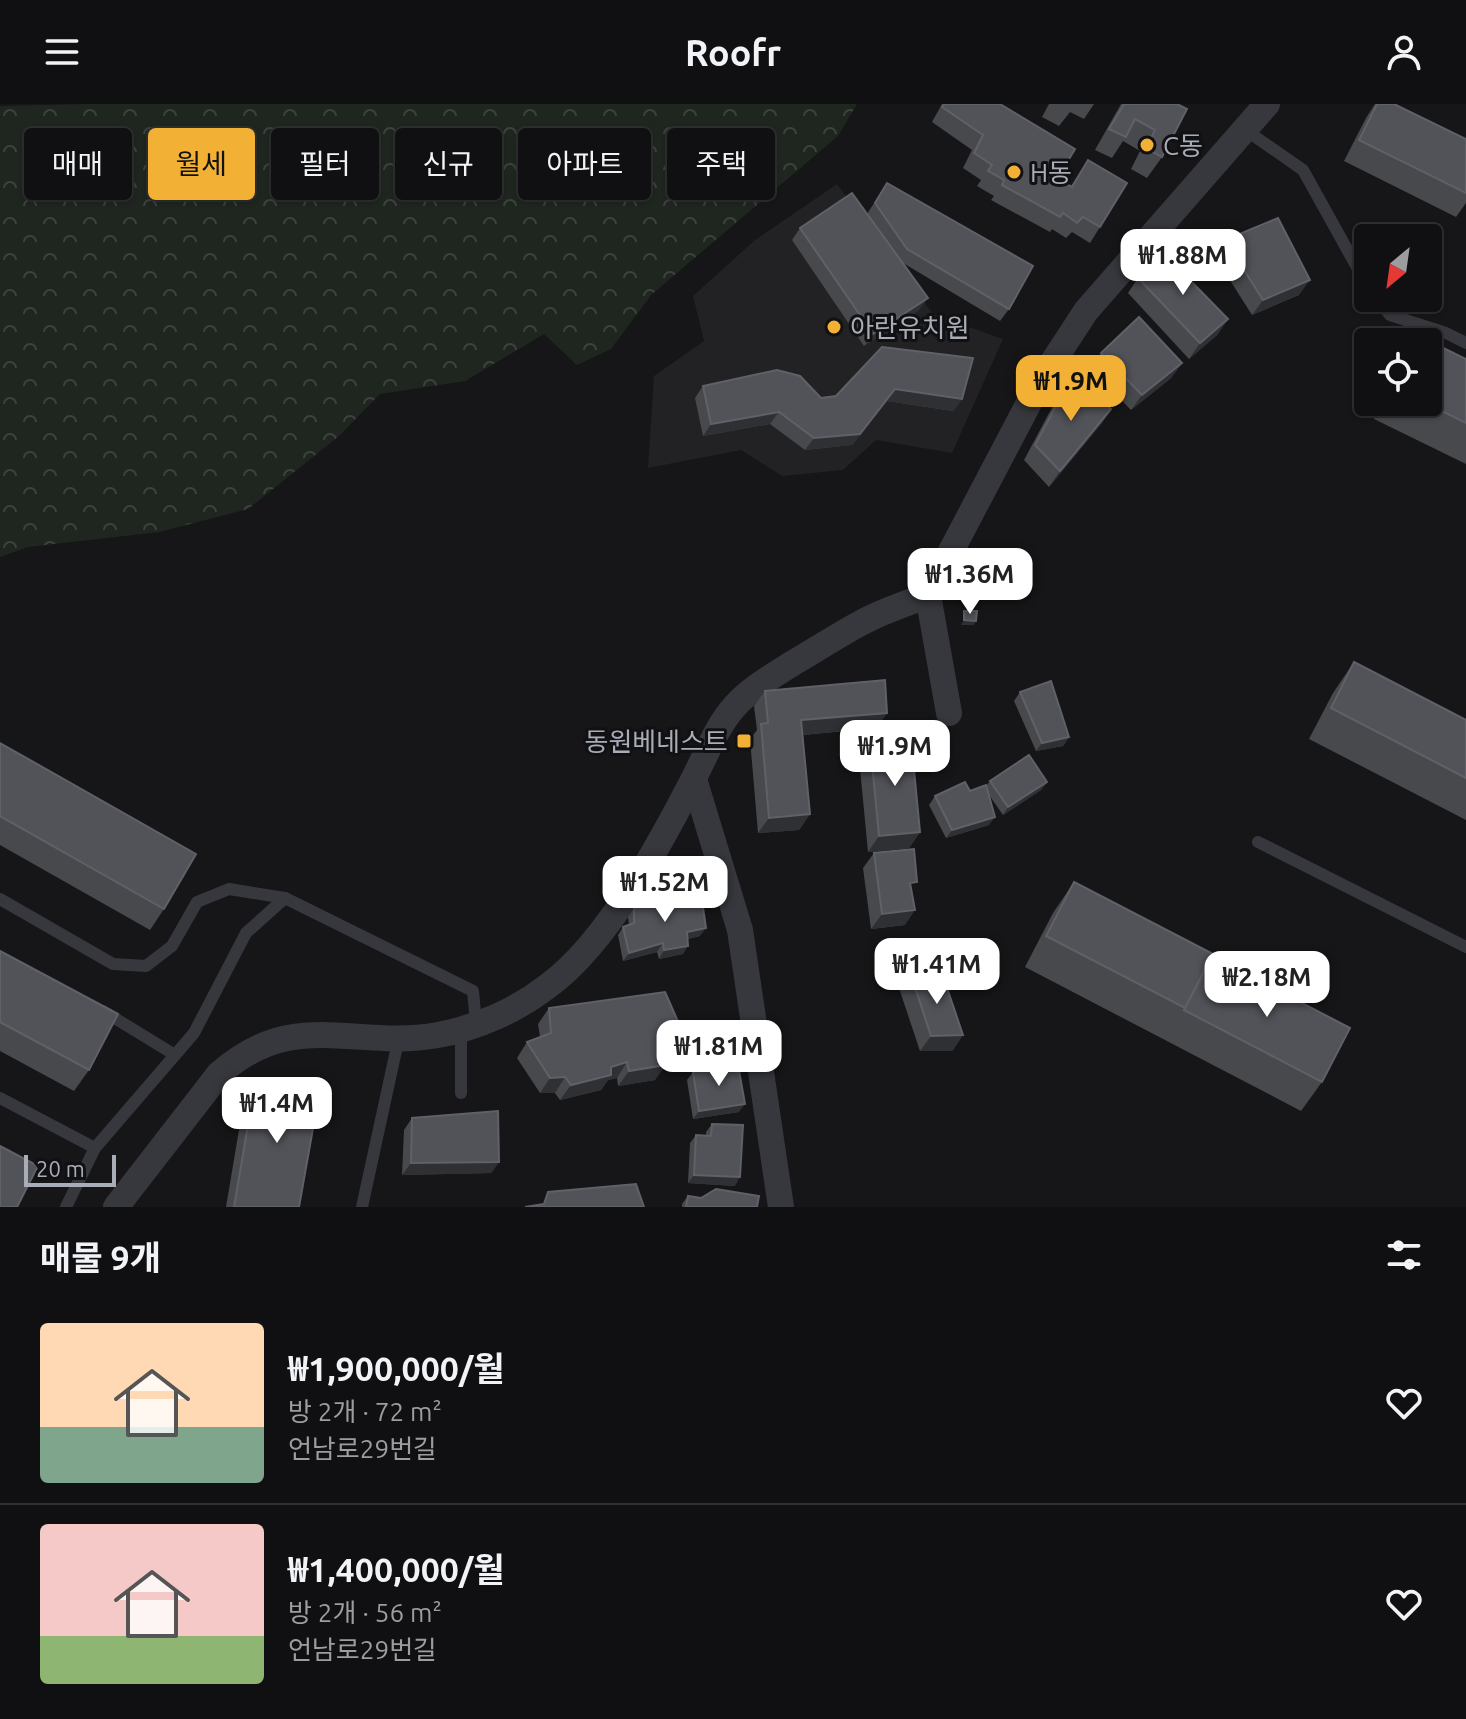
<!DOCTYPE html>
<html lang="ko">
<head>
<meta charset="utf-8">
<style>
	:root { --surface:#101012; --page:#1e1e20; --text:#f1f3f6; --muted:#9c9d9f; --line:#303032; --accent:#f2b134 }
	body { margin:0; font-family:Ubuntu,"Noto Sans KR",sans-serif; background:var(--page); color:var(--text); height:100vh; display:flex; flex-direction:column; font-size:30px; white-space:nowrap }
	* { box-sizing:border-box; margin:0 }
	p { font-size:26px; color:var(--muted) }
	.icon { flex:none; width:44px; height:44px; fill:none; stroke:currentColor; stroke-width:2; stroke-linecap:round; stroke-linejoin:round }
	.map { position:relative; height:1103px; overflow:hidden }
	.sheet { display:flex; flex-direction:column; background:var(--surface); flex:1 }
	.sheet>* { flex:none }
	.guide { position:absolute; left:24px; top:24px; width:800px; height:72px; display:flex; gap:16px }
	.needle { width:52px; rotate:209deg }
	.fabs { position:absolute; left:1354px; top:120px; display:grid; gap:16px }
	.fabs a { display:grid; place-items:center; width:88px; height:88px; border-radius:8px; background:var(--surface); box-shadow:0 2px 6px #0004,0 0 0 2px var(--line); font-size:40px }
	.scale { position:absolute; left:24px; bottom:20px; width:92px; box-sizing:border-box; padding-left:8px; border:4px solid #a8adb8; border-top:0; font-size:22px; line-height:28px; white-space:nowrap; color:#a8adb8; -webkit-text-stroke:6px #111113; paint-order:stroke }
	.price { position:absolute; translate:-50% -68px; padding:0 18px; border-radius:16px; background:#fff; color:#222; font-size:26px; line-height:52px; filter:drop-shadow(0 2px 4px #0008) }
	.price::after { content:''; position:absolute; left:50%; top:48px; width:24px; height:18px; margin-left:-12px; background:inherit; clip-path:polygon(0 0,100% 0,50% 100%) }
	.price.selected { background:var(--accent); color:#111 }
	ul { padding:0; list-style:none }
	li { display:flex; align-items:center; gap:24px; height:200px; padding:0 40px }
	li+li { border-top:2px solid var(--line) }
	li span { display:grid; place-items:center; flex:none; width:224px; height:160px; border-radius:8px; color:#555 }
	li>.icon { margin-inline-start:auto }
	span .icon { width:96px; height:96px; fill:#fffc; stroke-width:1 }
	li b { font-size:34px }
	h2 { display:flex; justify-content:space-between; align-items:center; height:96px; padding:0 40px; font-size:34px }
	.tag { padding:0 28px; border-radius:8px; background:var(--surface); box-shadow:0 2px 6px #0004,0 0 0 2px var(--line); font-size:28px; line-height:72px }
	.tag.selected { background:var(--accent); color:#111 }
	header { display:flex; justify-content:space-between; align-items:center; height:104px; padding:0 40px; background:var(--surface); font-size:36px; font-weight:700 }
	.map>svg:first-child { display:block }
	.built { fill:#222225 }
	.forest { fill:url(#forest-crowns) }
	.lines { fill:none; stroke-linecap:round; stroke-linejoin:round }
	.lane { stroke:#37383d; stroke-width:12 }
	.street { stroke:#37383d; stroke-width:26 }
	.wall { fill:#47494d }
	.shaded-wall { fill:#2f3033 }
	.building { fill:#525359; stroke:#5f6168; stroke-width:2 }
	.poi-dot { fill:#f2b134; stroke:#111113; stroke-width:3 }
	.labels { text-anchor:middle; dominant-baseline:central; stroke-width:6; stroke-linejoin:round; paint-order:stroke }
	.poi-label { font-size:26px; fill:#a8adb8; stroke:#111113; text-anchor:start }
</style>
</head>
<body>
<header><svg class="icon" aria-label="menu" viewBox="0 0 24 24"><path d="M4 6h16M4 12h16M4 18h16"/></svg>Roofr<svg class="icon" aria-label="person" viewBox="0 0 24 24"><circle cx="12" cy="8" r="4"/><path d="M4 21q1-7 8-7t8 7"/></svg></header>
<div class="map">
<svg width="1466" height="1103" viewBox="0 0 1466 1103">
	<defs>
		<pattern id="forest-crowns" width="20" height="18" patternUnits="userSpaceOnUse" patternTransform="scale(2)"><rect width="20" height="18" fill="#1e261f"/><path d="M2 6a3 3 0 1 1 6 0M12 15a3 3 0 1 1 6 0" fill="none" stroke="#3c433d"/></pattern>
	</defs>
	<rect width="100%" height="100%" fill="#161618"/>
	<!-- built -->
	<path class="built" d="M837,80L933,210L1003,235L952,349L876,336L843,366L782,372L741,346L648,364L654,272L704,237L693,192L755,136Z"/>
	<!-- forest -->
	<path class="forest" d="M86,0H857L838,32L651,191L611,245L577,261L544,230L465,277L380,290L339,332L248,405L159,428L28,443L0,453V2Z"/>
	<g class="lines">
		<!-- lane -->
		<g class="lane">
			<path d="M1244,25L1303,66L1368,183"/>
			<path d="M1377,194L1390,211L1446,229L1466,239"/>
			<path d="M1258,738L1466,843"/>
			<path d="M0,795L113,860L146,862L172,842L197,798L229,785L285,794"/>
			<path d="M103,907L175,951"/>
			<path d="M461,989V925"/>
			<path d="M0,994L95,1044"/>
			<path d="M66,1103L95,1044L194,929L246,829L285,794L473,887L476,919"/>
			<path d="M362,1103L399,933"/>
		</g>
		<!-- street -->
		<g class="street">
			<path d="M928,491L949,609"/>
			<path d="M694,675L740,826L781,1103"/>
			<path d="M116,1103L219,970C294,903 354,946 438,931C477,924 517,906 548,882C607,839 660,740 693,676C706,651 716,623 735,602C751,584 773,572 793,559C816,546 838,531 861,519C882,507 906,500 928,491L1041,276L1086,207L1267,0"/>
		</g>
	</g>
	<!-- wall -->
	<g class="wall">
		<path d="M942,0H1000L1057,75L1071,82L1088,56L1100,123L1090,139L1072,128L1066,134L1052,125L1050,128L991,96L994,92L977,82L981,76L963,64L972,46L932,18Z"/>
		<path d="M1049,0H1094L1084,15L1070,8L1059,22L1042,13Z"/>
		<path d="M1121,0H1177L1162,53L1147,74L1131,65L1140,47L1123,37L1112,54L1095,46Z"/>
		<path d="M1375,0H1394L1466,35V99L1456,113L1344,57L1366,14Z"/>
		<path d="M887,79L1009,205L1000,217L903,159L919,206L864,242L792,136L800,124L867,110Z"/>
		<path d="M1225,136L1299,191L1252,211L1214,151Z"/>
		<path d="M1184,170L1228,215L1217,231L1189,255L1128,189L1138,174Z"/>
		<path d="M1421,233L1466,255V360L1374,315L1382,298H1428V238H1417Z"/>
		<path d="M1101,249L1182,259L1171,274L1131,306L1090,264Z"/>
		<path d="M1073,270L1111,305L1101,320L1049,383L1024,356L1062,285Z"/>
		<path d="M703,282L821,294L962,295L953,307L887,297L852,341L805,346L770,320L703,332L695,294Z"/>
		<path d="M1354,558L1466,616V716L1309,635L1333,589Z"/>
		<path d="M765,587L887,609L876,624L803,631L810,710L799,726L758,729L750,635L757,626L754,602Z"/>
		<path d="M1020,588L1069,633L1063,642L1036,647L1014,597Z"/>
		<path d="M0,639L164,805L150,826L0,741Z"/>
		<path d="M870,639L920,728L909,744L868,748L859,654Z"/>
		<path d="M990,677L1047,678L1041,686L1003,711L989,691V721L946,734L929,701L935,692L970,687L986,682Z"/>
		<path d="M874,749L912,785L905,821L871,825L863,764Z"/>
		<path d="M1074,778L1212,852L1322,978L1301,1007L1025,863L1053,809Z"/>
		<path d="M634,804L700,832L688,835L683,850L659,855L657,848L623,857L618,831L623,823L629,821L628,813Z"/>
		<path d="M0,847L89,966L74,987L0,947Z"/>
		<path d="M910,868L963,931L952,947H920L899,884Z"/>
		<path d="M549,904L680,922L671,935L672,939L662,953L655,976L618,982L617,974L608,976L601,986L560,996L555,989H540L517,954L527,938L540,933L538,920Z"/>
		<path d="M693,968L739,1008L693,1015L687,976Z"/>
		<path d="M256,974L299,1103H226L245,990Z"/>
		<path d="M412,1014L499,1058L491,1069L402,1071L404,1026Z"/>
		<path d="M712,1020L735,1082L688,1079L690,1039L696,1031L706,1032V1028Z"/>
		<path d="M688,1092L757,1103H682V1100Z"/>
	</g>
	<!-- shaded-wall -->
	<g class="shaded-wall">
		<path d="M1310,176L1299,191L1252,211L1263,196Z"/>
		<path d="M928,194L919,206L864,242L873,230Z"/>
		<path d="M1228,215L1217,231L1189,255L1200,239Z"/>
		<path d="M1182,259L1171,274L1131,306L1142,291Z"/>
		<path d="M895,285L962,295L953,307L887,297L852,341L805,346L814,334Z"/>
		<path d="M1111,305L1101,320L1049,383L1060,367Z"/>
		<path d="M779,308L770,320L703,332L711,320Z"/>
		<path d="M964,516L976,517L974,521H961Z"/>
		<path d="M887,609L876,624L791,632L801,616Z"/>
		<path d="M1069,633L1063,642L1036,647L1042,639Z"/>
		<path d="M1047,678L1041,686L1003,711L1008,703Z"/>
		<path d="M810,710L799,726L758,729L769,714Z"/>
		<path d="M995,713L989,721L946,734L952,726Z"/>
		<path d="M920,728L909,744L868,748L879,732Z"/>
		<path d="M915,806L905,821L871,825L882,810Z"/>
		<path d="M706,824L700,832L681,836L687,828Z"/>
		<path d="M663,839L657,848L623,857L629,849Z"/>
		<path d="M688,842L683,850L659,855L664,846Z"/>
		<path d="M680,922L669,938L668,925Z"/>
		<path d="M963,931L952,947H920L931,932Z"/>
		<path d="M672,939L662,954L658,943Z"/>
		<path d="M627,958L617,974L608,976L601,986L560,996L571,981L611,963Z"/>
		<path d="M666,961L655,976L618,982L629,967Z"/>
		<path d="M565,973L555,989H540L550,974Z"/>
		<path d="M745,1000L739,1008L693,1015L699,1007Z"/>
		<path d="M499,1058L491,1069L402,1071L411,1059Z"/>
		<path d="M694,1071L740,1073L735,1082L688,1079Z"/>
	</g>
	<!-- building -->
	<g class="building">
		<path d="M944,0H1000L1075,45L1057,75L1072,83L1088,56L1127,79L1100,123L1083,113L1077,119L1063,109L1060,113L1002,81L1004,76L988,67L992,61L974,49L983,31L942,3Z"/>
		<path d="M1124,0H1177L1187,5L1162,53L1146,44L1155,26L1135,15L1126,33L1109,25Z"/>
		<path d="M1377,0H1394L1466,35V89L1359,36Z"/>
		<path d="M887,79L1033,162L1009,205L907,145L875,99Z"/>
		<path d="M852,89L928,194L873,230L800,124Z"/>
		<path d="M1278,114L1310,176L1263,196L1225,136Z"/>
		<path d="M1175,146L1189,161L1182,168L1228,215L1200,239L1138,174Z"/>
		<path d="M1139,213L1182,259L1142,291L1101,249Z"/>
		<path d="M1421,233L1466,255V319L1424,298H1428V238H1418Z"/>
		<path d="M882,243L973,254L962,295L895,285L860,330L814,334L779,308L711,320L703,282L777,266L800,272L821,294L836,292Z"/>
		<path d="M1073,270L1111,305L1060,367L1035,341Z"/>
		<path d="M964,507H977L976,517L964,516Z"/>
		<path d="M1354,558L1466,616V674L1331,604Z"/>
		<path d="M885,576L887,609L801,616L810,710L769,714L761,620L768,619L765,587Z"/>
		<path d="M1051,577L1069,633L1042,639L1020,588Z"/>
		<path d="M911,635L920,728L879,732L870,639Z"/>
		<path d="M0,639L196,750L164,805L0,712Z"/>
		<path d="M1029,651L1047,678L1008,703L990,677Z"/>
		<path d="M965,678L970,687L986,681L995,713L952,726L935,692Z"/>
		<path d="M914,745L917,778L910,779L915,806L882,810L874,749Z"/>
		<path d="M1074,778L1213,850L1185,904L1046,832Z"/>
		<path d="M701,790L706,824L687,828L688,842L664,846L663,839L629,849L623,823L634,819V804Z"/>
		<path d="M0,847L118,910L89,966L0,918Z"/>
		<path d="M1212,852L1350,924L1322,978L1184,906Z"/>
		<path d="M910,868L945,878L963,931L931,932Z"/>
		<path d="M665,888L680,922L668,925L672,939L658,943L666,961L629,967L627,958L611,963V971L571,981L565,973L550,974L527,938L551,929L549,904Z"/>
		<path d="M738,961L745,1000L699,1007L693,968Z"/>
		<path d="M256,974L320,985L299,1103H234Z"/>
		<path d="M498,1007L499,1058L411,1059L412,1014Z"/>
		<path d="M712,1020L743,1021L740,1073L694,1071L696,1031L711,1032Z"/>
		<path d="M0,1042L38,1062L17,1103H0Z"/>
		<path d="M636,1080L644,1103H525L544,1100L548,1088Z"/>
		<path d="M716,1085L759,1092L757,1103H686L688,1092L701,1094Z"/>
	</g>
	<!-- markers -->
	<g class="poi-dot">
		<circle cx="1147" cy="41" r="8"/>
		<circle cx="1014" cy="68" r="8"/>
		<circle cx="834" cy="223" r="8"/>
		<rect x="736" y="629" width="16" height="16" rx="4"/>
	</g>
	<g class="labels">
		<!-- poi labels -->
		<g class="poi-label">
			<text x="1163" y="41">C동</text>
			<text x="1030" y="68">H동</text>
			<text x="850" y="223">아란유치원</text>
			<text x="728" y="637" text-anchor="end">동원베네스트</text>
		</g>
	</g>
</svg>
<div class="fabs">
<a><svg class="needle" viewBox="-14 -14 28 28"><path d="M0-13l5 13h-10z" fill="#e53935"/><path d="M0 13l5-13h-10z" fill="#9c9d9f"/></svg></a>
<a><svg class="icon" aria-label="locate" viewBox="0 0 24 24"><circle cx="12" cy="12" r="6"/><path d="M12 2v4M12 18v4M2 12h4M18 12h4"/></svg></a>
</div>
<div class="scale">20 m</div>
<b class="price" style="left:1183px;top:193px">₩1.88M</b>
<b class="price selected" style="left:1071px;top:319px">₩1.9M</b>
<b class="price" style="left:970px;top:512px">₩1.36M</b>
<b class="price" style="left:895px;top:684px">₩1.9M</b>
<b class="price" style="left:665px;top:820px">₩1.52M</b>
<b class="price" style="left:937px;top:902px">₩1.41M</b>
<b class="price" style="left:1267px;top:915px">₩2.18M</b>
<b class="price" style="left:719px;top:984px">₩1.81M</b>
<b class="price" style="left:277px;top:1041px">₩1.4M</b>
<div class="guide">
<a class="tag">매매</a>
<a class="tag selected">월세</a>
<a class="tag">필터</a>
<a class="tag">신규</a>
<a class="tag">아파트</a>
<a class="tag">주택</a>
</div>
</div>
<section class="sheet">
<h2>매물 9개<svg class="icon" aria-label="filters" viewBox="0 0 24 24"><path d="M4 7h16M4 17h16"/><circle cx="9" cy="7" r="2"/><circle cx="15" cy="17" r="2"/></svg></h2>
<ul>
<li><span style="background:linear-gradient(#ffd9b3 65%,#7fa58c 0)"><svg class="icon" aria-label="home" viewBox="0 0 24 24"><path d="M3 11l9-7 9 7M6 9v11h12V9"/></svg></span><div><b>₩1,900,000/월</b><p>방 2개 · 72 m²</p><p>언남로29번길</p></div><svg class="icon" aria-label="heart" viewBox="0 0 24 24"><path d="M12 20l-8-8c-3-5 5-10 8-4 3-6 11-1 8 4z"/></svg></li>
<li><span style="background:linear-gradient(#f6c9c9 70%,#8fb573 0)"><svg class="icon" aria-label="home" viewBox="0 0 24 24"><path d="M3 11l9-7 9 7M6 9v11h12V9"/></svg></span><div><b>₩1,400,000/월</b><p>방 2개 · 56 m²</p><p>언남로29번길</p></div><svg class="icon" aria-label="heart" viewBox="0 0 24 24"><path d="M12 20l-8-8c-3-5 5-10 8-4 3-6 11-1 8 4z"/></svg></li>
</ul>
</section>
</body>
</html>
